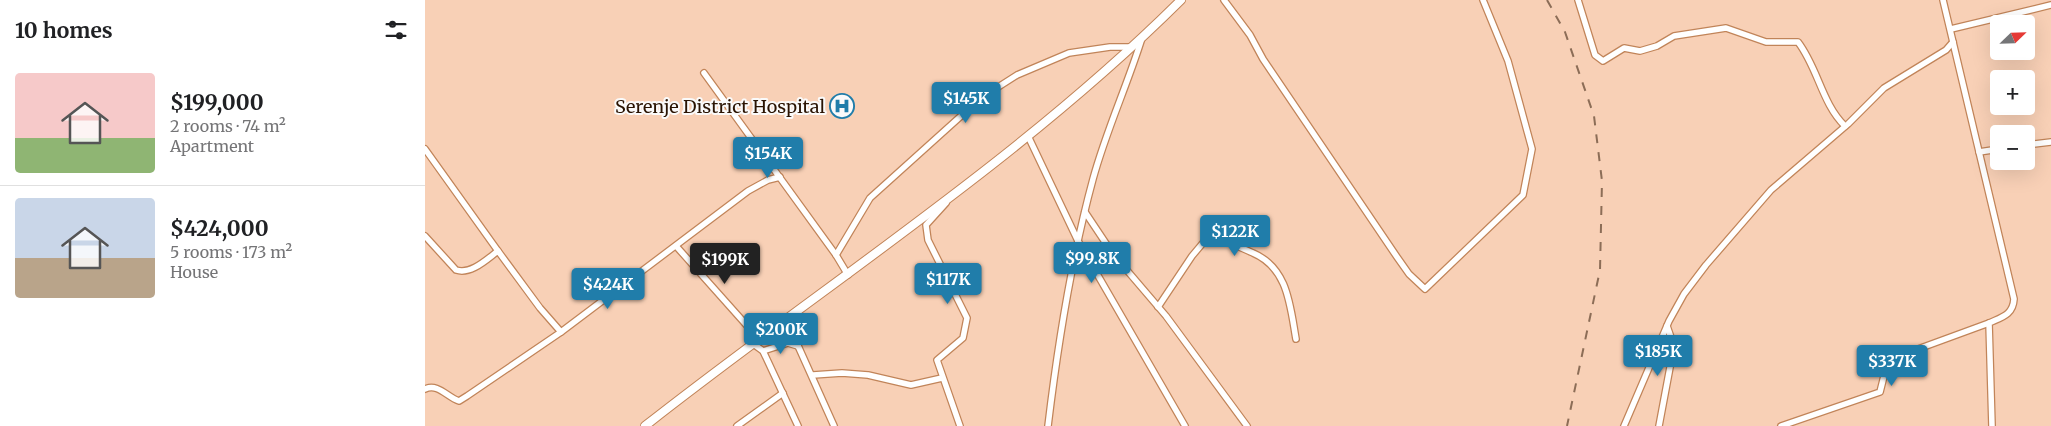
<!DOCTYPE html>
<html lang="en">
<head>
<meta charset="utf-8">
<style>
	:root { --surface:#fff; --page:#f6f6f6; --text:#202124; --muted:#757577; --line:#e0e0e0; --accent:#207daa }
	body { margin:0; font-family:Merriweather,serif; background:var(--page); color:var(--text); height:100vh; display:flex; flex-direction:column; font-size:19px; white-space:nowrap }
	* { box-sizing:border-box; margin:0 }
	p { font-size:16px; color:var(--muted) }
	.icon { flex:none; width:28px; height:28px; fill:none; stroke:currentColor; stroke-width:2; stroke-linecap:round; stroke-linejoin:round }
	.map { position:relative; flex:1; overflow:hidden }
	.side { display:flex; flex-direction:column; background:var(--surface); width:425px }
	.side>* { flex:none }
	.needle { width:32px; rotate:67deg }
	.fabs { position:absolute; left:1565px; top:15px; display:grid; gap:10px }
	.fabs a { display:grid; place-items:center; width:45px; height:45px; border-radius:5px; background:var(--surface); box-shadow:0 5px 20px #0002; font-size:25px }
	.price { position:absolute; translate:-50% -42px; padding:0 11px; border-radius:5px; background:var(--accent); color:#fff; font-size:16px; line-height:32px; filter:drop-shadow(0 1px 2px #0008) }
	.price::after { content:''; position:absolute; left:50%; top:30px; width:15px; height:11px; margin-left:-8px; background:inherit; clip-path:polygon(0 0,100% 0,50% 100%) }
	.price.selected { background:#222; color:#fff }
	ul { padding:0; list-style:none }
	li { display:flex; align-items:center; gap:15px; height:125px; padding:0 15px }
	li+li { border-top:1px solid var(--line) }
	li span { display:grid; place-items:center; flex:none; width:140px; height:100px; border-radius:5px; color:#555 }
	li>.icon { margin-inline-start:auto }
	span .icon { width:60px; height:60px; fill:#fffc; stroke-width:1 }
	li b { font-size:21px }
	h2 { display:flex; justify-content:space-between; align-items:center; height:60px; padding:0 15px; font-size:21px }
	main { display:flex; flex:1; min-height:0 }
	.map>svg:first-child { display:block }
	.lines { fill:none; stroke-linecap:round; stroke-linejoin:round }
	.minor-casing { stroke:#c18459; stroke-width:8 }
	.secondary-casing { stroke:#c18459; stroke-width:10 }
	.minor { stroke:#fff; stroke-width:5.5 }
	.secondary { stroke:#fff; stroke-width:8 }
	.rail { stroke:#8c6d57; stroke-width:2; stroke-dasharray:9 9; stroke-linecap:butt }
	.labels { text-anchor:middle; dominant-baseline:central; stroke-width:4; stroke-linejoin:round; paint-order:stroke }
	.poi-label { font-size:18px; fill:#2a1302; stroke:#fafafa; text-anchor:end }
</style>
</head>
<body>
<main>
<section class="side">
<h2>10 homes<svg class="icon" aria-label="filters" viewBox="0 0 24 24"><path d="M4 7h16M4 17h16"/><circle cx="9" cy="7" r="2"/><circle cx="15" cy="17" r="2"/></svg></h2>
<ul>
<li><span style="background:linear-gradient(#f6c9c9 65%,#8fb573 0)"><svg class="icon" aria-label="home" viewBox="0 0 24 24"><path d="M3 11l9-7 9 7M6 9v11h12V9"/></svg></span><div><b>$199,000</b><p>2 rooms · 74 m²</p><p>Apartment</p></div></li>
<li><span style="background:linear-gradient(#c9d6e8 60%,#b9a48a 0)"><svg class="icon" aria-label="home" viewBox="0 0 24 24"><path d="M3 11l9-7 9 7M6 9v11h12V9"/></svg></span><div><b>$424,000</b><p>5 rooms · 173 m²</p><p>House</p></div></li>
</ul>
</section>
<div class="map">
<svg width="1626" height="426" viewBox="0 0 1626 426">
	<rect width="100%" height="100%" fill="#f8d0b6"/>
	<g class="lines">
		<defs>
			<g id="minor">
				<path d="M799,0L825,35L838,59L972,257L984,274L1000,289L1098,195L1107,149L1083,61L1058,0"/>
				<path d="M1153,0L1170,55L1178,61L1199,48L1215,51L1232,46L1249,36L1301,28L1341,42H1373C1393,68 1397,104 1420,126"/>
				<path d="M1518,0L1589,299C1588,315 1577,317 1564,323L1567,426"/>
				<path d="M1526,29L1626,5"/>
				<path d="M279,73L411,255L423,275"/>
				<path d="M603,136L653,241L760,426"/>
				<path d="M1601,145L1626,142"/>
				<path d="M0,149L73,251"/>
				<path d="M1554,152L1574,149"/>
				<path d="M521,203L501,225L503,240L542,318L538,338L512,360L535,426"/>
				<path d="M660,212L688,254L741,316L822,426"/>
				<path d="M0,236L31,270C46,275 62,259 73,251L115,308L136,332"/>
				<path d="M251,246L333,338"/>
				<path d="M411,255L445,198L556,98L592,75L644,53L685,47H706"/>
				<path d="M733,307L767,256L788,231C800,242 813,246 828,253C863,268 865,305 871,339"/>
				<path d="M361,319L409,426"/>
				<path d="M327,343L338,351L373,426"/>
				<path d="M338,351L363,343L373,346"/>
				<path d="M388,375L417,373L443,375L486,385L517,378"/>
				<path d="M0,389C13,383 22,397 34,401L42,396L136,332L323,191L343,180L355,177"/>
				<path d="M312,426L358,393"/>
				<path d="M623,426C633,343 646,260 668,179C681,131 702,86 717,38"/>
				<path d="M1199,426L1244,321L1259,294L1281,265L1346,190L1423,124L1459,88L1521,50L1528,42"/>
				<path d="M1234,426L1249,346L1242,326"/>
				<path d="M1356,426L1455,392L1463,360L1564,323"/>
			</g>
			<path id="secondary" d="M220,426C399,285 594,161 756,0"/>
		</defs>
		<!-- minor casing -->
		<use href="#minor" class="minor-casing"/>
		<!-- secondary casing -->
		<use href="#secondary" class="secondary-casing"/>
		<!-- minor -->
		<use href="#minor" class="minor"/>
		<!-- secondary -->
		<use href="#secondary" class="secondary"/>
		<!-- rail -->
		<path class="rail" d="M1122,0L1140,32L1169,116L1177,181L1175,270L1142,426"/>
	</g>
	<!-- icons -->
	<defs>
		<symbol id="hospital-ring" viewBox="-11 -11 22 22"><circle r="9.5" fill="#fafafa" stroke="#207daa" stroke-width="1.5"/><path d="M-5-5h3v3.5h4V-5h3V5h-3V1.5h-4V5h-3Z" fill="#207daa"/></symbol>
	</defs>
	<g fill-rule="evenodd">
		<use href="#hospital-ring" x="403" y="92" width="28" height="28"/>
	</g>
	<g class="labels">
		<!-- poi labels -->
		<g class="poi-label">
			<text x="400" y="106">Serenje District Hospital</text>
		</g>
	</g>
</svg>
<div class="fabs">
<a><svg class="needle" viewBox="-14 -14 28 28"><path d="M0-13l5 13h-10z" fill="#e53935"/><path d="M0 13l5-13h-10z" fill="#757577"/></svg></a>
<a>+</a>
<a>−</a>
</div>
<b class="price" style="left:541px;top:124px">$145K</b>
<b class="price" style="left:343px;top:179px">$154K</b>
<b class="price" style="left:810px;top:257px">$122K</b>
<b class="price" style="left:667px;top:284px">$99.8K</b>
<b class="price selected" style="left:300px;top:285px">$199K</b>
<b class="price" style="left:523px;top:305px">$117K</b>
<b class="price" style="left:183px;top:310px">$424K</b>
<b class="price" style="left:356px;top:355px">$200K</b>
<b class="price" style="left:1233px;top:377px">$185K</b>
<b class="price" style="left:1467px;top:387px">$337K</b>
</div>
</main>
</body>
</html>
